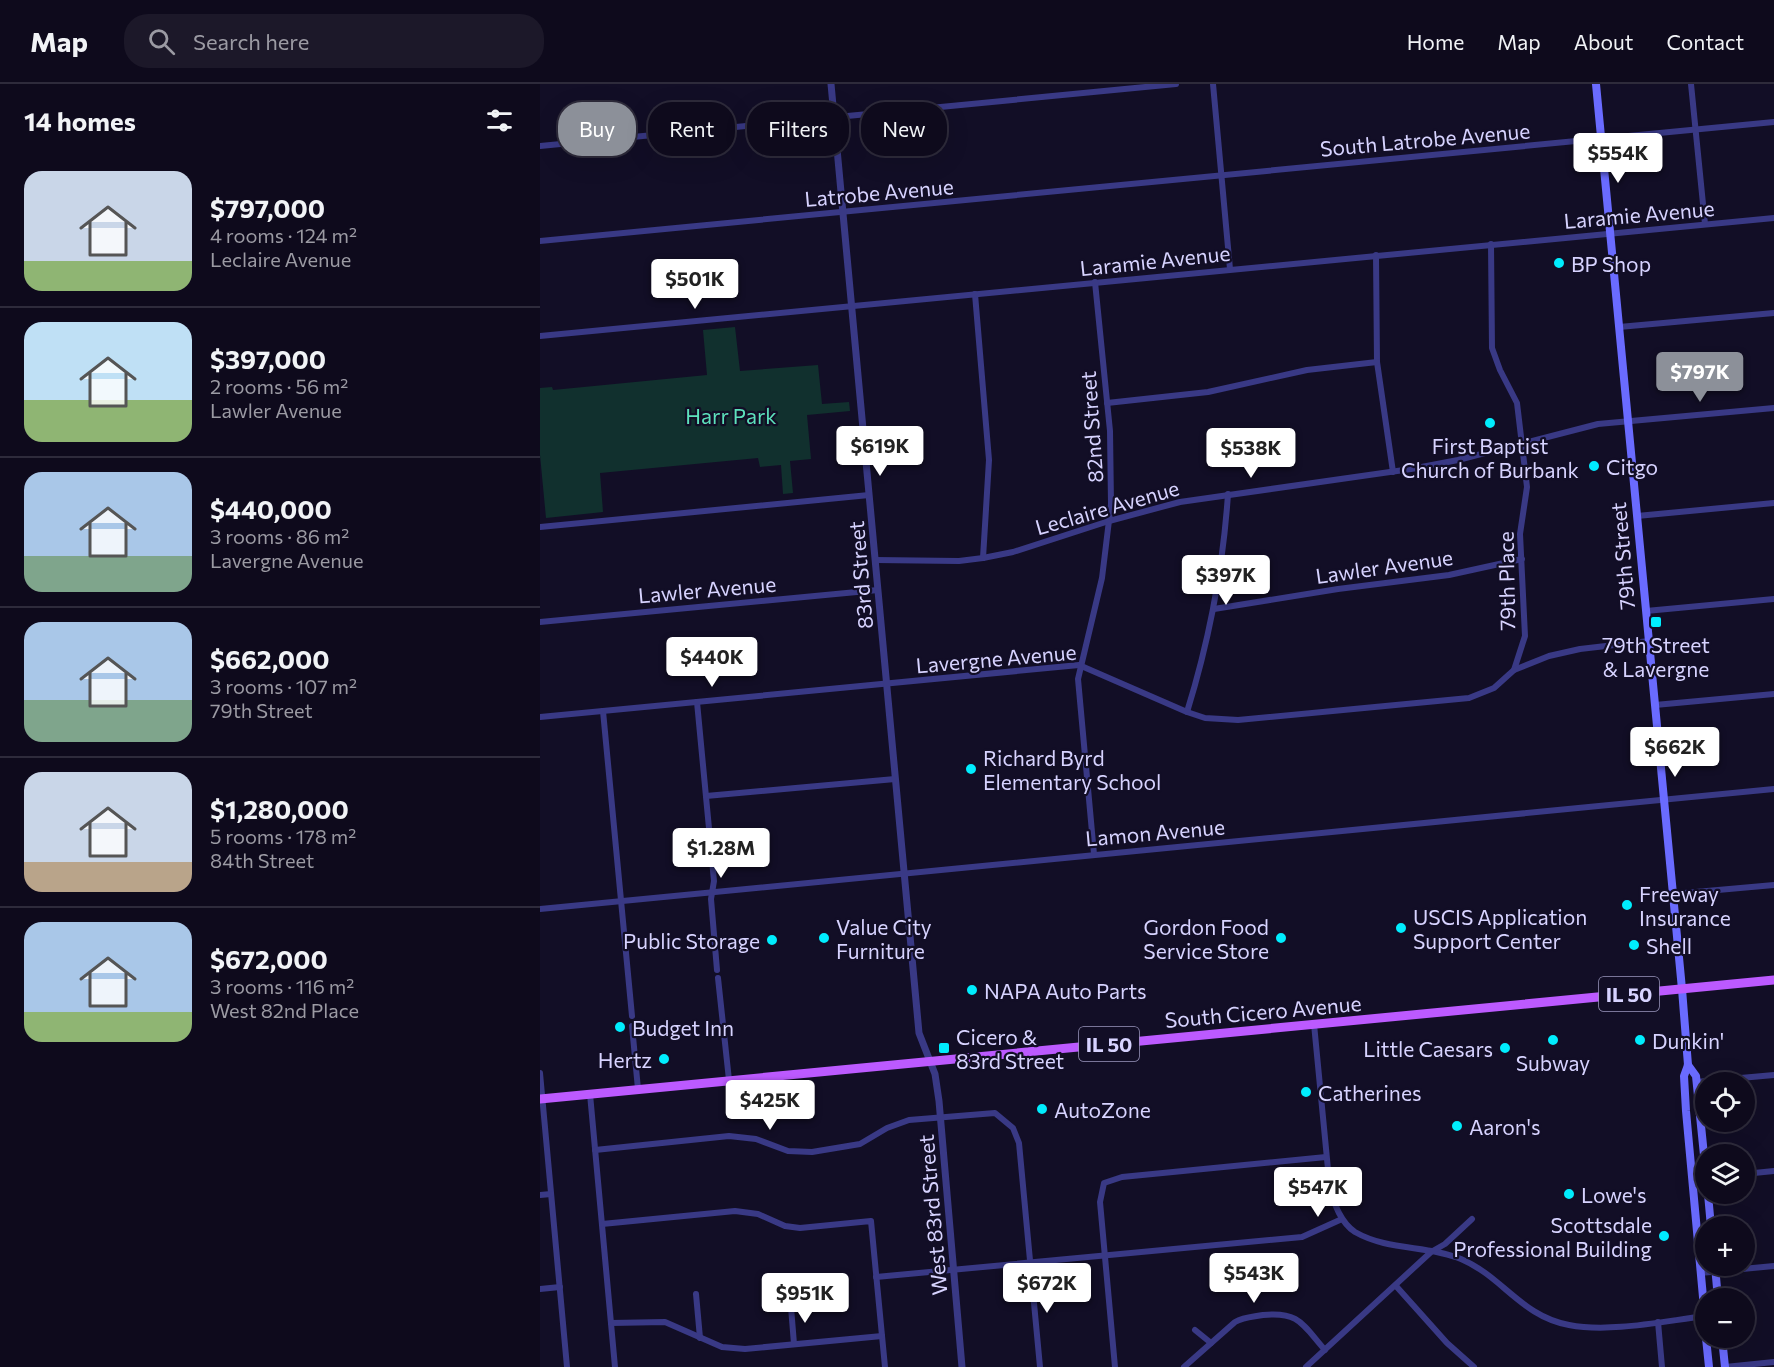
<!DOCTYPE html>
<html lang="en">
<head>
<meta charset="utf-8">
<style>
	:root { --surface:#0e0a1c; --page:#1c1829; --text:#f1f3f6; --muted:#9b9aa3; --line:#2e2b3b; --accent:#8c9099 }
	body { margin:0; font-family:Commissioner,sans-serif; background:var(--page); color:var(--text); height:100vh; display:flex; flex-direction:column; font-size:22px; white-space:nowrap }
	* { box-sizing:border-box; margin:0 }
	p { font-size:20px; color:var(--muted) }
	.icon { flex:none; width:33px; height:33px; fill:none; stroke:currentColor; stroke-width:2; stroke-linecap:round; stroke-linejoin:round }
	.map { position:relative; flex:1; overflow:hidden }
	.panel { display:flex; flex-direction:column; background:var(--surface); width:540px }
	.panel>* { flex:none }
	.guide { position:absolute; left:18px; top:18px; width:570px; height:54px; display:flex; gap:12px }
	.fabs { position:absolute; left:1155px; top:988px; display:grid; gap:12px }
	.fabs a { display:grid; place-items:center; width:60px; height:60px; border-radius:50%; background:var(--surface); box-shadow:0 6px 24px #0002,0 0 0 2px var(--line); font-size:30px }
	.price { position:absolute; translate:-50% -51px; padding:0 14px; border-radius:6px; background:#fff; color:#222; font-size:20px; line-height:39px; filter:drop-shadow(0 2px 3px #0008) }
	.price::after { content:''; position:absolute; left:50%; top:36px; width:18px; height:14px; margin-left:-9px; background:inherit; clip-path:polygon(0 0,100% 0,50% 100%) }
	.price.on { background:var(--accent); color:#fff }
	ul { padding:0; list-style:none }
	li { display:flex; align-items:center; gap:18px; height:150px; padding:0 24px }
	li+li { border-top:2px solid var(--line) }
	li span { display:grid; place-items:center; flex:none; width:168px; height:120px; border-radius:18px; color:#555 }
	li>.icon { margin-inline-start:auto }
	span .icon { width:72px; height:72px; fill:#fffc; stroke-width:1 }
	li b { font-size:26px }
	h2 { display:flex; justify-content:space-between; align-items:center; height:72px; padding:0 24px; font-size:26px }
	.tag { padding:0 21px; border-radius:24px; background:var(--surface); box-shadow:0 6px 24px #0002,0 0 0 2px var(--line); font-size:21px; line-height:54px }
	.tag.on { background:var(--accent); color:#fff }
	header { display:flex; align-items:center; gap:36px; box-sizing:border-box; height:84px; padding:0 30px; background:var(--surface); border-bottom:2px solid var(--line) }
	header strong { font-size:28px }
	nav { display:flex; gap:33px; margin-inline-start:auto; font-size:21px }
	.search { width:420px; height:54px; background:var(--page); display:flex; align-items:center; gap:15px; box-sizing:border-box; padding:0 21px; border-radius:24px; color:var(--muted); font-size:22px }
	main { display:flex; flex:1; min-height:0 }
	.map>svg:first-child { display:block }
	.green { fill:#11302e }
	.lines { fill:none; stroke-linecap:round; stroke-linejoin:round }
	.minor { stroke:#393985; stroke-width:6 }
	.tertiary { stroke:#393985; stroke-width:7 }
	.secondary { stroke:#6a6bff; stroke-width:8 }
	.primary { stroke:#bc5aff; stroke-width:9 }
	.poi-dot { fill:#00edfe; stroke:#120e26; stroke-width:2 }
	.labels { text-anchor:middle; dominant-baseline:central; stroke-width:4.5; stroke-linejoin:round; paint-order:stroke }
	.shield { fill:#120e26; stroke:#9c98be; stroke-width:1.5 }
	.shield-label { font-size:20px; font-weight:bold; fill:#d7d3ff }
	.street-label { font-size:21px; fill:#d7d3ff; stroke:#120e26 }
	.poi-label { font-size:21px; fill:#d7d3ff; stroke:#120e26; text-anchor:start }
	.park-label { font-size:21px; fill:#5de1bc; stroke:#120e26 }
</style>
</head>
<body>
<header>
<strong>Map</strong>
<div class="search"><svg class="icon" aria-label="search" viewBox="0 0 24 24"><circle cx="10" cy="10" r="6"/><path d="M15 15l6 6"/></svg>Search here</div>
<nav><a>Home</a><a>Map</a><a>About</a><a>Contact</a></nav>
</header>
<main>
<section class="panel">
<h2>14 homes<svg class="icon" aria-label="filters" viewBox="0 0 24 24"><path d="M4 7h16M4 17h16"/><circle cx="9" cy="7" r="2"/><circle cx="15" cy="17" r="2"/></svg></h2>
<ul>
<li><span style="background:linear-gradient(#c9d6e8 75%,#8fb573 0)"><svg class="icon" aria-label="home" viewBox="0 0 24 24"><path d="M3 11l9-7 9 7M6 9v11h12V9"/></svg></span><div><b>$797,000</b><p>4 rooms · 124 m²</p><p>Leclaire Avenue</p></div></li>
<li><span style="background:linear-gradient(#bfe0f5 65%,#8fb573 0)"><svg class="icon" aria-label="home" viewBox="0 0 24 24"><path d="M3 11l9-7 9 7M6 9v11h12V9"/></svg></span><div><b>$397,000</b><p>2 rooms · 56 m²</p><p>Lawler Avenue</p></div></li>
<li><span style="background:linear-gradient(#a9c7e8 70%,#7fa58c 0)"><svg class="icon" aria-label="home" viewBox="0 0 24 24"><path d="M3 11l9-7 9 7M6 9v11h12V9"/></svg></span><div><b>$440,000</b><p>3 rooms · 86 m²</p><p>Lavergne Avenue</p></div></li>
<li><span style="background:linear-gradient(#a9c7e8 65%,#7fa58c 0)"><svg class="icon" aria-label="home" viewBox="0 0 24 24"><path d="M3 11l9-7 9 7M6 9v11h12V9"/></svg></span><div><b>$662,000</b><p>3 rooms · 107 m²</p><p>79th Street</p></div></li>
<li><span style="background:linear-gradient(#c9d6e8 75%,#b9a48a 0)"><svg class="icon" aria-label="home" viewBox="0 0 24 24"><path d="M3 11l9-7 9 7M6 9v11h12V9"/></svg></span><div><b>$1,280,000</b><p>5 rooms · 178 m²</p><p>84th Street</p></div></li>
<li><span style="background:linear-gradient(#a9c7e8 75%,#8fb573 0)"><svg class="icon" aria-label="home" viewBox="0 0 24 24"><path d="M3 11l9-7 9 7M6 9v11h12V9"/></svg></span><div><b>$672,000</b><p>3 rooms · 116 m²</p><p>West 82nd Place</p></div></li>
</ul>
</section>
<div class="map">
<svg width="1234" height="1283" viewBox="0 0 1234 1283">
	<rect width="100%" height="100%" fill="#120e26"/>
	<!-- green -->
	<path class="green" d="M195,243L200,287L278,281L282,320L309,318L310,327L267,331L271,375L250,377L253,409L243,410L241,381L220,383L218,374L60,389L63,428L6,434L0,371V304L12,303L13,306L167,291L163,246Z"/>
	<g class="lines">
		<!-- minor -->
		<g class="minor">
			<path d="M673,0L690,185"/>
			<path d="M1151,0L1165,140"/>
			<path d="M0,62L636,0"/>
			<path d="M0,157L1234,38"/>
			<path d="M951,160L952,264L960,286L977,319L987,403L980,450L985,552L974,586"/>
			<path d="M836,171L837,278L853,388"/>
			<path d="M435,210L449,376L443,474"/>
			<path d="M1079,243L1234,229"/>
			<path d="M0,252L1234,134"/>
			<path d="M567,319L668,308L767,286L837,278"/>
			<path d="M1097,432L1234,419"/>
			<path d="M0,443L329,411"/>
			<path d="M335,476L419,477L443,474L473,468L569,437L640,418L871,385L918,376L1058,340L1234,324"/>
			<path d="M674,525L798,505L909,491L982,475"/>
			<path d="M1106,527L1234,515"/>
			<path d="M0,538L338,506"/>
			<path d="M157,618L174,797L171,815L177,886"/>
			<path d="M1115,621L1234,610"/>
			<path d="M63,627L92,932"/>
			<path d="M647,628C669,557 683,484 688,410"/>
			<path d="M0,633L539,581L647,628L665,634L698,636L929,614L954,604L974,586L1009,572L1040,565L1109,557"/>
			<path d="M166,712L355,695"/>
			<path d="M554,770L538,595L562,494L571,420L570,347L555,198"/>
			<path d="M1133,810L1234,801"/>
			<path d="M0,825L1234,705"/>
			<path d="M178,894L189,996"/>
			<path d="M774,940L790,1106C795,1121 801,1139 815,1148C848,1167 888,1161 921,1175C963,1193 981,1232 1029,1241C1070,1249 1124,1237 1166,1232"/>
			<path d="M92,942L98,1005"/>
			<path d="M0,989L27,1283"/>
			<path d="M1156,998L1234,991"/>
			<path d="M50,1010L75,1283"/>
			<path d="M55,1066L189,1052L216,1055L248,1067L272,1068L320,1060L347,1044L369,1036L455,1029L473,1044L479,1059L500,1283"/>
			<path d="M1204,1090L1234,1087"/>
			<path d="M1152,1095L1166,1093"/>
			<path d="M0,1111L11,1110"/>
			<path d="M62,1140L195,1127L218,1130L245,1142L260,1144L331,1137L345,1283"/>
			<path d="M1160,1189L1234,1182"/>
			<path d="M336,1193L762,1153L802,1135"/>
			<path d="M856,1202L907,1259L934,1283"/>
			<path d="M0,1205L20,1203"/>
			<path d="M156,1210L160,1254"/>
			<path d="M251,1223L254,1260"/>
			<path d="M1118,1238L1122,1283"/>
			<path d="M71,1239L125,1238L182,1263L205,1265L342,1252"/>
			<path d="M655,1246L671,1259"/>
			<path d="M575,1283L560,1118L564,1099L582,1093L786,1073"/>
			<path d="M644,1283L695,1238C704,1233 713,1233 723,1231C759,1227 763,1241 785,1266"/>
			<path d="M766,1283L891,1168L905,1160L932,1135"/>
			<path d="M1185,1283L1234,1278"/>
		</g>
		<!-- tertiary -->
		<path class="tertiary" d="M291,0L379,949L395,990L399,1017L422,1283"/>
		<!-- secondary -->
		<g class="secondary">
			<path d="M1056,0L1142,905L1148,981L1144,992L1146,1027L1166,1246"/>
			<path d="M1148,981L1156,992L1166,1091"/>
			<path d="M1168,1110L1171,1143"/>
			<path d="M1175,1182L1178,1215"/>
			<path d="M1166,1254L1169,1283"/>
			<path d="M1182,1254L1185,1283"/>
		</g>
		<!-- primary -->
		<path class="primary" d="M0,1015L1234,896"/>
	</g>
	<!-- markers -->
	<g class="poi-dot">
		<circle cx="1019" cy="179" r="6"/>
		<circle cx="950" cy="339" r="6"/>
		<circle cx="1054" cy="382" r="6"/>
		<rect x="1110" y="532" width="12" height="12" rx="3"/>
		<circle cx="431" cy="685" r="6"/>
		<circle cx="1087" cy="821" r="6"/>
		<circle cx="861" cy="844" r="6"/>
		<circle cx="284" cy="854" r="6"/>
		<circle cx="741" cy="854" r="6"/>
		<circle cx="232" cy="856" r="6"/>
		<circle cx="1094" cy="861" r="6"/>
		<circle cx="432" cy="906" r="6"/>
		<circle cx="80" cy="943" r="6"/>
		<circle cx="1013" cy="956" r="6"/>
		<circle cx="1100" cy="956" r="6"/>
		<rect x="398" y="958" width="12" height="12" rx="3"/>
		<circle cx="965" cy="964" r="6"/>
		<circle cx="124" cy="975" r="6"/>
		<circle cx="766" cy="1008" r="6"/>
		<circle cx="502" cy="1025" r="6"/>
		<circle cx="917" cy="1042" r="6"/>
		<circle cx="1029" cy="1110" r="6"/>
		<circle cx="1124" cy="1152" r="6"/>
	</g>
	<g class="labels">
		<!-- shield labels -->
		<g class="shield">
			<rect x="1059" y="893" width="60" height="34" rx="4.5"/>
			<rect x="539" y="943" width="60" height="34" rx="4.5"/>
		</g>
		<g class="shield-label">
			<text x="1089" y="910">IL 50</text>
			<text x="569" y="960">IL 50</text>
		</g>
		<!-- street labels -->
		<g class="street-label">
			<text transform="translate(885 55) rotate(-5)">South Latrobe Avenue</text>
			<text transform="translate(339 108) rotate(-5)">Latrobe Avenue</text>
			<text transform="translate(1099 130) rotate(-5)">Laramie Avenue</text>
			<text transform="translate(615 176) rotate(-6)">Laramie Avenue</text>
			<text transform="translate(551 343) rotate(-94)">82nd Street</text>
			<text transform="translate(567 423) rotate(-16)">Leclaire Avenue</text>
			<text transform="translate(1082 472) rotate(-95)">79th Street</text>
			<text transform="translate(844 482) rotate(-8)">Lawler Avenue</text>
			<text transform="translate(320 491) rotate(-95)">83rd Street</text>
			<text transform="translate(966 497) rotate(-91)">79th Place</text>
			<text transform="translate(167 505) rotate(-5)">Lawler Avenue</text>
			<text transform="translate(456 574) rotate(-5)">Lavergne Avenue</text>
			<text transform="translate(615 748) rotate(-5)">Lamon Avenue</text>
			<text transform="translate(723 927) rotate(-5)">South Cicero Avenue</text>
			<text transform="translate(392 1131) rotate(-95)">West 83rd Street</text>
		</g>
		<!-- poi labels -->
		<g class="poi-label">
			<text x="1031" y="179">BP Shop</text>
			<text x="950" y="361" text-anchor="middle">First Baptist<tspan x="950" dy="24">Church of Burbank</tspan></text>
			<text x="1066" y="382">Citgo</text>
			<text x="1116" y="560" text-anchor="middle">79th Street<tspan x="1116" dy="24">&amp; Lavergne</tspan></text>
			<text x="443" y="673">Richard Byrd<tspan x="443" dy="24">Elementary School</tspan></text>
			<text x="1099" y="809">Freeway<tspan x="1099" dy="24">Insurance</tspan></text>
			<text x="873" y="832">USCIS Application<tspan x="873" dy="24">Support Center</tspan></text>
			<text x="296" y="842">Value City<tspan x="296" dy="24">Furniture</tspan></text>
			<text x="729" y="842" text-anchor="end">Gordon Food<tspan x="729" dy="24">Service Store</tspan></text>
			<text x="220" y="856" text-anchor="end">Public Storage</text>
			<text x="1106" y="861">Shell</text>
			<text x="444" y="906">NAPA Auto Parts</text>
			<text x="92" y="943">Budget Inn</text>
			<text x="416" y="952">Cicero &amp;<tspan x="416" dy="24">83rd Street</tspan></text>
			<text x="1112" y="956">Dunkin'</text>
			<text x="953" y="964" text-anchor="end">Little Caesars</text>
			<text x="112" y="975" text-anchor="end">Hertz</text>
			<text x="1013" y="978" text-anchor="middle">Subway</text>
			<text x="778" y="1008">Catherines</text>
			<text x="514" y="1025">AutoZone</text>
			<text x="929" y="1042">Aaron's</text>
			<text x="1041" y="1110">Lowe's</text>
			<text x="1112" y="1140" text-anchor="end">Scottsdale<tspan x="1112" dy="24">Professional Building</tspan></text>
		</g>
		<!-- park labels -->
		<g class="park-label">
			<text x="191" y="331">Harr Park</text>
		</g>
	</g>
</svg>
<div class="fabs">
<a><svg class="icon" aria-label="locate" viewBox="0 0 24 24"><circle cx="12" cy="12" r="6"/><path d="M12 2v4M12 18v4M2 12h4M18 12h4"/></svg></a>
<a><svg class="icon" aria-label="layers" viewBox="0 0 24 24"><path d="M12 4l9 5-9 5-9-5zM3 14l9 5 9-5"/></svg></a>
<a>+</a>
<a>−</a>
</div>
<b class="price" style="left:1078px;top:100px">$554K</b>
<b class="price" style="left:155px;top:226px">$501K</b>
<b class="price on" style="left:1160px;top:319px">$797K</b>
<b class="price" style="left:340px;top:393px">$619K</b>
<b class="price" style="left:711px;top:395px">$538K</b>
<b class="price" style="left:686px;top:522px">$397K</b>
<b class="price" style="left:172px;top:604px">$440K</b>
<b class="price" style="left:1135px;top:694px">$662K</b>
<b class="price" style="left:181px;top:795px">$1.28M</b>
<b class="price" style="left:230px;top:1047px">$425K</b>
<b class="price" style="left:778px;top:1134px">$547K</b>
<b class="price" style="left:714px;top:1220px">$543K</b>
<b class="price" style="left:507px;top:1230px">$672K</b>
<b class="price" style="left:265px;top:1240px">$951K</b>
<div class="guide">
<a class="tag on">Buy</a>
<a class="tag">Rent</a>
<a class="tag">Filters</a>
<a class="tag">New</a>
</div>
</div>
</main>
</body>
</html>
